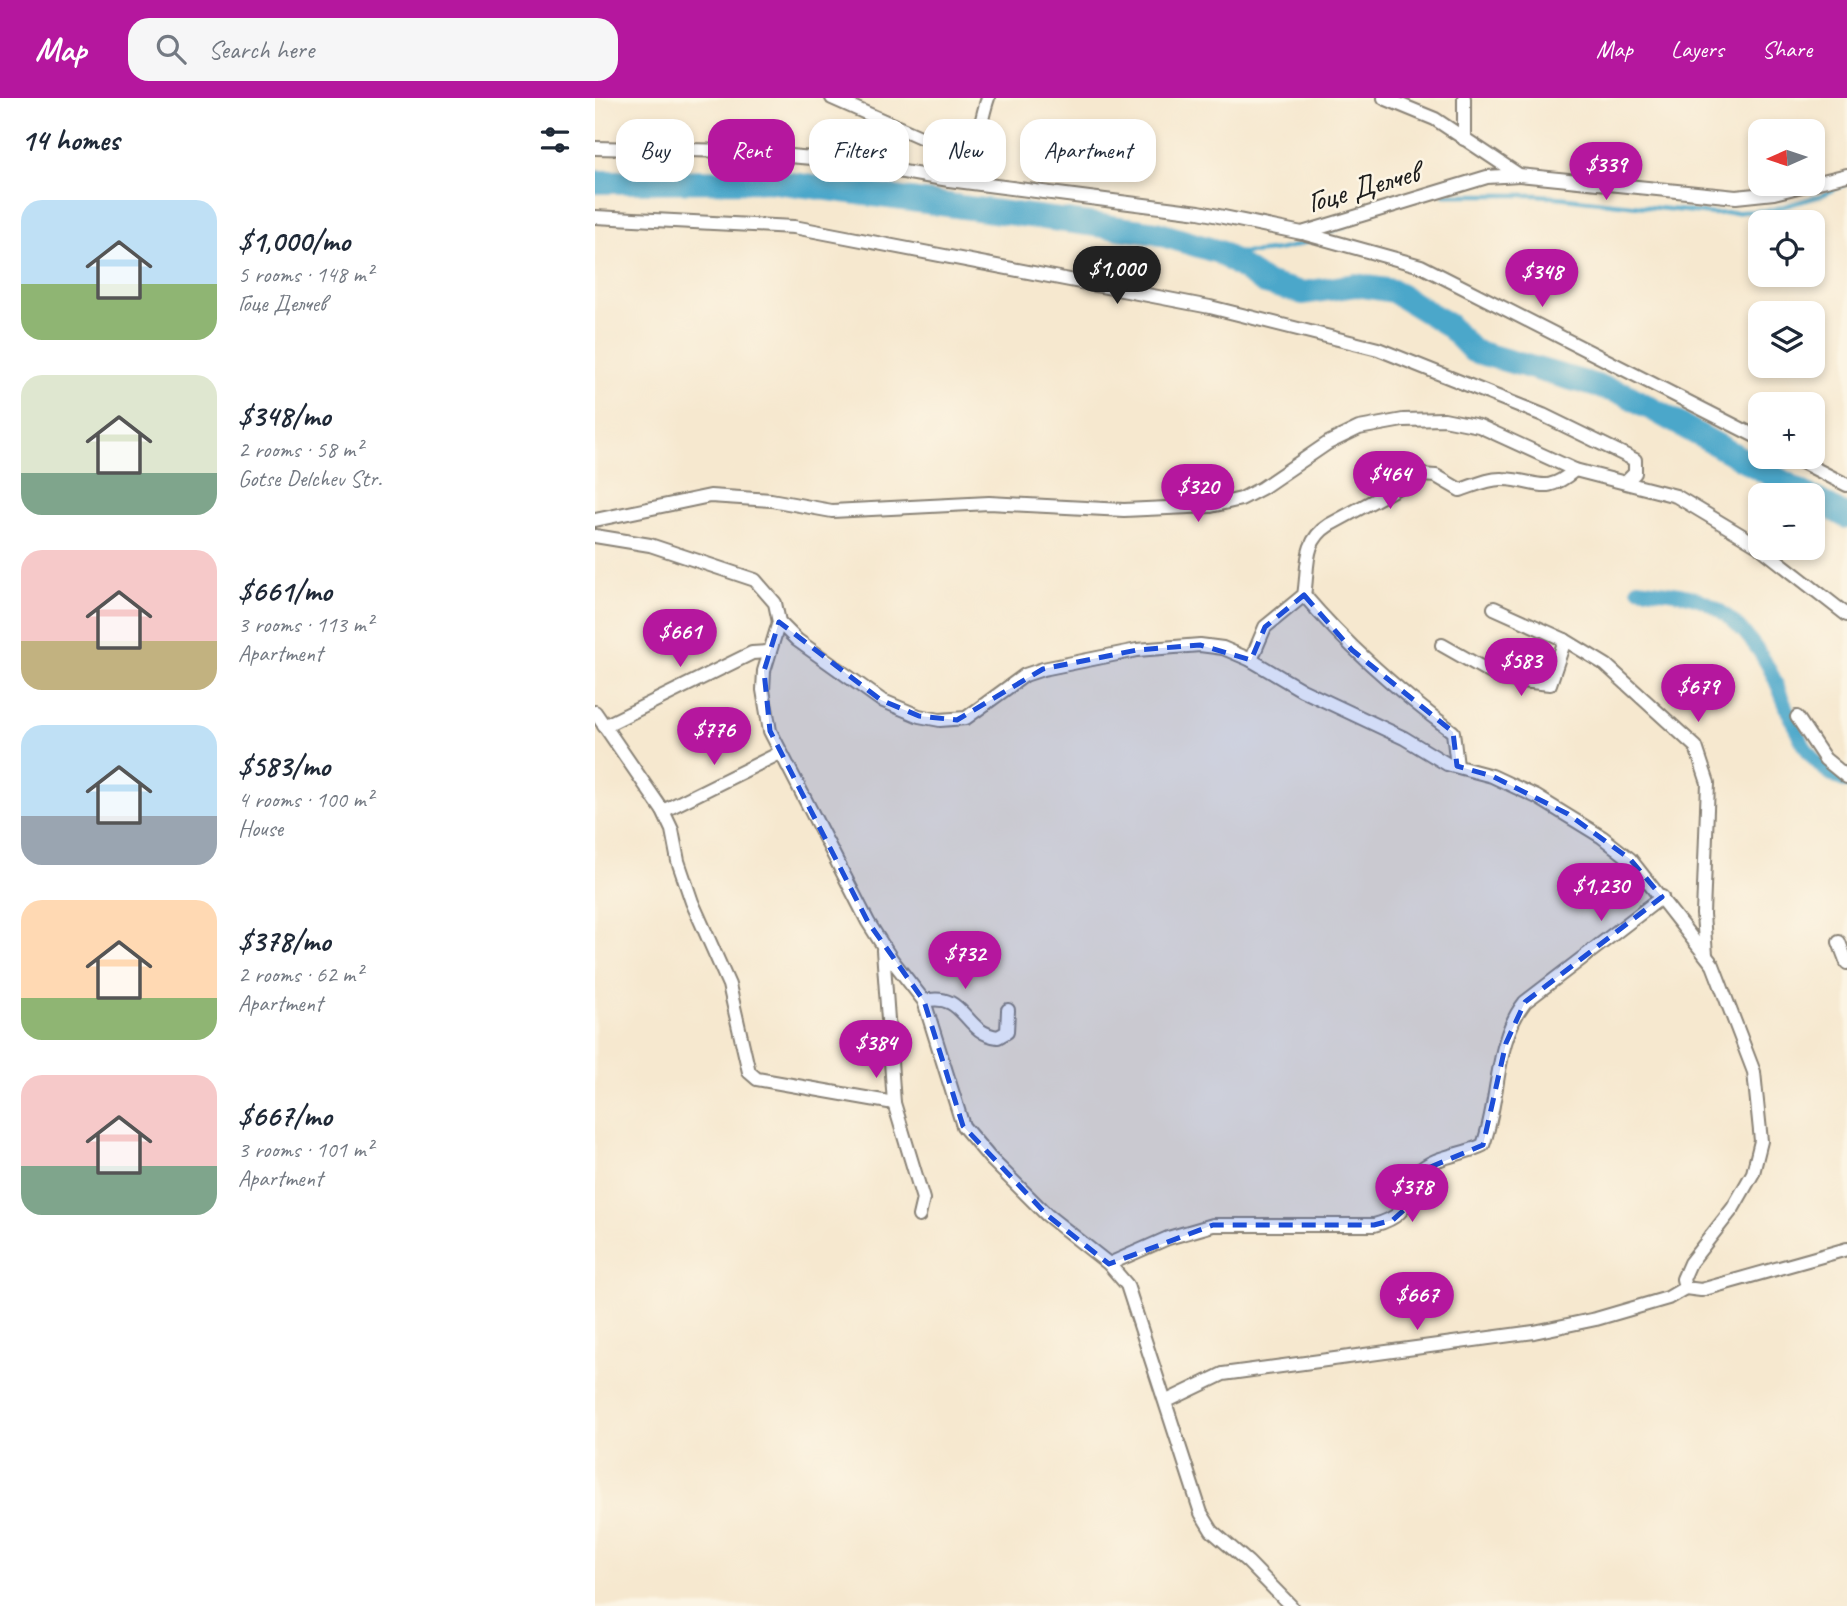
<!DOCTYPE html>
<html lang="en">
<head>
<meta charset="utf-8">
<style>
	:root { --surface:#fff; --page:#f6f6f7; --text:#1f2937; --muted:#747a83; --accent:#b5179e }
	body { margin:0; font-family:Caveat,sans-serif; background:var(--page); color:var(--text); height:100vh; display:flex; flex-direction:column; font-size:26px; white-space:nowrap }
	* { box-sizing:border-box; margin:0 }
	p { font-size:23px; color:var(--muted) }
	.icon { flex:none; width:38px; height:38px; fill:none; stroke:currentColor; stroke-width:2; stroke-linecap:round; stroke-linejoin:round }
	.map { position:relative; flex:1; overflow:hidden }
	.details { display:flex; flex-direction:column; background:var(--surface); width:595px }
	.details>* { flex:none }
	.banner { position:absolute; left:21px; top:21px; width:665px; height:63px; display:flex; gap:14px }
	.needle { width:46px; rotate:267deg }
	.controls { position:absolute; left:1153px; top:21px; display:grid; gap:14px }
	.controls a { display:grid; place-items:center; width:77px; height:77px; border-radius:14px; background:var(--surface); box-shadow:0 4px 10px #0003; font-size:35px }
	.price { position:absolute; translate:-50% -60px; padding:0 16px; border-radius:24px; background:var(--accent); color:#fff; font-size:23px; line-height:46px; filter:drop-shadow(0 2px 4px #0008) }
	.price::after { content:''; position:absolute; left:50%; top:42px; width:21px; height:16px; margin-left:-10px; background:inherit; clip-path:polygon(0 0,100% 0,50% 100%) }
	.price.selected { background:#222; color:#fff }
	ul { padding:0; list-style:none }
	li { display:flex; align-items:center; gap:21px; height:175px; padding:0 21px }
	li span { display:grid; place-items:center; flex:none; width:196px; height:140px; border-radius:21px; color:#555 }
	li>.icon { margin-inline-start:auto }
	span .icon { width:84px; height:84px; fill:#fffc; stroke-width:1 }
	li b { font-size:30px }
	h2 { display:flex; justify-content:space-between; align-items:center; height:84px; padding:0 21px; font-size:30px }
	.pill { padding:0 24px; border-radius:21px; background:var(--surface); box-shadow:0 4px 10px #0003; font-size:24px; line-height:63px }
	.pill.selected { background:var(--accent); color:#fff }
	header { display:flex; align-items:center; gap:42px; box-sizing:border-box; height:98px; padding:0 35px; background:var(--accent); color:#fff }
	header strong { font-size:33px }
	nav { display:flex; gap:38px; margin-inline-start:auto; font-size:24px }
	.search { width:490px; height:63px; background:var(--page); display:flex; align-items:center; gap:18px; box-sizing:border-box; padding:0 24px; border-radius:21px; color:var(--muted); font-size:26px }
	main { display:flex; flex:1; min-height:0 }
	.map>svg:first-child { display:block }
	.lines { fill:none; stroke-linecap:round; stroke-linejoin:round }
	.stream { stroke:#4ca7ca; stroke-width:4.5 }
	.canal { stroke:#4ca7ca; stroke-width:14 }
	.river { stroke:#4ca7ca; stroke-width:24 }
	.street-casing { stroke:#898276; stroke-width:16 }
	.street { stroke:#fff; stroke-width:12 }
	.marked { fill:#1d4ed8; fill-opacity:0.2; stroke:#1d4ed8; stroke-width:5; stroke-dasharray:14 9; stroke-linejoin:round }
	.labels { text-anchor:middle; dominant-baseline:central; stroke-width:5; stroke-linejoin:round; paint-order:stroke }
	.street-label { font-size:30px; fill:#1c1c1c; stroke:#fcf5e5 }
</style>
</head>
<body>
<header>
<strong>Map</strong>
<div class="search"><svg class="icon" aria-label="search" viewBox="0 0 24 24"><circle cx="10" cy="10" r="6"/><path d="M15 15l6 6"/></svg>Search here</div>
<nav><a>Map</a><a>Layers</a><a>Share</a></nav>
</header>
<main>
<section class="details">
<h2>14 homes<svg class="icon" aria-label="filters" viewBox="0 0 24 24"><path d="M4 7h16M4 17h16"/><circle cx="9" cy="7" r="2"/><circle cx="15" cy="17" r="2"/></svg></h2>
<ul>
<li><span style="background:linear-gradient(#bfe0f5 60%,#8fb573 0)"><svg class="icon" aria-label="home" viewBox="0 0 24 24"><path d="M3 11l9-7 9 7M6 9v11h12V9"/></svg></span><div><b>$1,000/mo</b><p>5 rooms · 148 m²</p><p>Гоце Делчев</p></div></li>
<li><span style="background:linear-gradient(#dfe7d0 70%,#7fa58c 0)"><svg class="icon" aria-label="home" viewBox="0 0 24 24"><path d="M3 11l9-7 9 7M6 9v11h12V9"/></svg></span><div><b>$348/mo</b><p>2 rooms · 58 m²</p><p>Gotse Delchev Str.</p></div></li>
<li><span style="background:linear-gradient(#f6c9c9 65%,#c2b280 0)"><svg class="icon" aria-label="home" viewBox="0 0 24 24"><path d="M3 11l9-7 9 7M6 9v11h12V9"/></svg></span><div><b>$661/mo</b><p>3 rooms · 113 m²</p><p>Apartment</p></div></li>
<li><span style="background:linear-gradient(#bfe0f5 65%,#9aa5b1 0)"><svg class="icon" aria-label="home" viewBox="0 0 24 24"><path d="M3 11l9-7 9 7M6 9v11h12V9"/></svg></span><div><b>$583/mo</b><p>4 rooms · 100 m²</p><p>House</p></div></li>
<li><span style="background:linear-gradient(#ffd9b3 70%,#8fb573 0)"><svg class="icon" aria-label="home" viewBox="0 0 24 24"><path d="M3 11l9-7 9 7M6 9v11h12V9"/></svg></span><div><b>$378/mo</b><p>2 rooms · 62 m²</p><p>Apartment</p></div></li>
<li><span style="background:linear-gradient(#f6c9c9 65%,#7fa58c 0)"><svg class="icon" aria-label="home" viewBox="0 0 24 24"><path d="M3 11l9-7 9 7M6 9v11h12V9"/></svg></span><div><b>$667/mo</b><p>3 rooms · 101 m²</p><p>Apartment</p></div></li>
</ul>
</section>
<div class="map">
<svg width="1252" height="1508" viewBox="0 0 1252 1508">
	<rect width="100%" height="100%" fill="#fcf5e5"/>
	<filter id="ink" filterUnits="userSpaceOnUse"><feTurbulence type="fractalNoise" baseFrequency=".0143" numOctaves="2"/><feDisplacementMap in="SourceGraphic" scale="14" xChannelSelector="R" yChannelSelector="G"/><feConvolveMatrix kernelMatrix="1 2 1 2 8 2 1 2 1" color-interpolation-filters="sRGB"/></filter>
	<filter id="wash" filterUnits="userSpaceOnUse"><feTurbulence type="fractalNoise" baseFrequency=".00686" numOctaves="4" result="noise"/><feDisplacementMap in="SourceGraphic" scale="28" xChannelSelector="R" yChannelSelector="G"/><feGaussianBlur stdDeviation="1.57" result="paint"/><feColorMatrix in="noise" values="0 0 0 0 0 0 0 0 0 0 0 0 0 0 0 0 0 1.4 0 .05"/><feComposite in="paint" operator="in"/></filter>
	<g filter="url(#wash)">
		<rect width="100%" height="100%" fill="#f6e8cf"/>
		<g class="lines">
			<!-- stream -->
			<g class="stream">
				<path d="M849,97H943L1118,116L1176,112L1225,98L1252,85"/>
				<path d="M727,137L751,128"/>
				<path d="M624,154C659,156 686,155 719,141"/>
			</g>
			<!-- canal -->
			<path class="canal" d="M1043,490C1064,493 1091,495 1111,504C1140,519 1164,549 1178,578C1196,616 1207,670 1252,684"/>
			<!-- river -->
			<g class="river">
				<path d="M0,84L174,83L561,135L624,154L670,185L708,195L761,187L798,193L853,227L878,253L1030,296L1212,397"/>
				<path d="M1218,400L1252,419"/>
			</g>
		</g>
	</g>
	<g filter="url(#ink)">
		<g class="lines">
			<defs>
				<g id="street">
					<path d="M237,0L348,49C389,53 382,31 393,0"/>
					<path d="M789,0L840,21L924,77L1141,99L1179,95L1252,77"/>
					<path d="M869,41V0"/>
					<path d="M0,50L138,53L240,62L354,82L604,114L707,135L892,79L924,77"/>
					<path d="M354,82L362,50"/>
					<path d="M0,119L199,129L615,209L783,251L948,317L1040,362V375L1031,384"/>
					<path d="M711,136L826,168L1166,341"/>
					<path d="M1197,359L1252,387"/>
					<path d="M0,422L115,398L176,402L237,413L394,405L529,412L616,408L646,401L667,390L733,345L764,330L808,322L849,321L884,328L980,372L1081,398L1166,449"/>
					<path d="M0,438L55,447L160,482L180,505L184,524L202,542L286,602L324,618L345,622L371,620L430,577L448,571L542,552L605,547L628,550L656,562L707,592L809,640L852,666L897,678L942,699L1007,739L1035,761L1118,867L1159,974L1166,1043L1158,1075L1138,1110L1095,1165L1088,1181L1090,1190L1106,1192L1252,1151"/>
					<path d="M1166,450L1252,517"/>
					<path d="M709,497C754,550 802,592 858,634L862,668"/>
					<path d="M899,510L970,542L1011,567L1101,649L1113,685L1108,816L1111,857"/>
					<path d="M184,524L169,573L168,592L175,633L273,824L297,862L329,903L368,1028L395,1060L452,1117L514,1166L532,1187L606,1415L617,1433L653,1464L696,1508"/>
					<path d="M847,547L907,581L955,586L970,542"/>
					<path d="M656,562L670,529L709,497C714,470 707,444 734,427L826,377L841,378L865,392C878,388 894,380 908,381C944,382 948,399 980,372"/>
					<path d="M0,614L68,713L77,732L83,763L97,804L134,887L154,974L162,981L299,1005"/>
					<path d="M1202,619L1230,661L1252,679"/>
					<path d="M9,628L157,555L173,554"/>
					<path d="M68,713L185,655"/>
					<path d="M1244,844L1252,865"/>
					<path d="M288,852L299,1005L328,1101L324,1118"/>
					<path d="M329,903C371,893 368,935 403,939L412,934L413,912"/>
					<path d="M514,1166L573,1140L618,1127H779C802,1121 811,1112 818,1089C819,1083 819,1078 823,1074C838,1058 869,1057 888,1047C905,1002 899,943 930,904L1067,799"/>
					<path d="M572,1303L628,1276L939,1234L1001,1221L1073,1200L1090,1190"/>
				</g>
			</defs>
			<!-- street casing -->
			<use href="#street" class="street-casing"/>
			<!-- street -->
			<use href="#street" class="street"/>
		</g>
	</g>
	<!-- marked area -->
	<path class="marked" d="M709,497L757,552L858,634L862,668L897,678L973,716L1035,761L1067,799L930,904L911,945L888,1047L821,1075L811,1110L798,1122L779,1127H618L514,1166L452,1117L368,1028L329,903L273,824L175,633L169,573L184,524L286,602L324,618L362,622L448,571L542,552L605,547L656,562L670,529Z"/>
	<g class="labels">
		<!-- street labels -->
		<g class="street-label">
			<text transform="translate(768 89) rotate(-16)">Гоце Делчев</text>
		</g>
	</g>
</svg>
<div class="controls">
<a><svg class="needle" viewBox="-14 -14 28 28"><path d="M0-13l5 13h-10z" fill="#e53935"/><path d="M0 13l5-13h-10z" fill="#747a83"/></svg></a>
<a><svg class="icon" aria-label="locate" viewBox="0 0 24 24"><circle cx="12" cy="12" r="6"/><path d="M12 2v4M12 18v4M2 12h4M18 12h4"/></svg></a>
<a><svg class="icon" aria-label="layers" viewBox="0 0 24 24"><path d="M12 4l9 5-9 5-9-5zM3 14l9 5 9-5"/></svg></a>
<a>+</a>
<a>−</a>
</div>
<b class="price" style="left:1011px;top:104px">$339</b>
<b class="price selected" style="left:522px;top:208px">$1,000</b>
<b class="price" style="left:947px;top:211px">$348</b>
<b class="price" style="left:795px;top:413px">$464</b>
<b class="price" style="left:603px;top:426px">$320</b>
<b class="price" style="left:85px;top:571px">$661</b>
<b class="price" style="left:926px;top:600px">$583</b>
<b class="price" style="left:1103px;top:626px">$679</b>
<b class="price" style="left:119px;top:669px">$776</b>
<b class="price" style="left:1006px;top:825px">$1,230</b>
<b class="price" style="left:370px;top:893px">$732</b>
<b class="price" style="left:281px;top:982px">$384</b>
<b class="price" style="left:817px;top:1126px">$378</b>
<b class="price" style="left:822px;top:1234px">$667</b>
<div class="banner">
<a class="pill">Buy</a>
<a class="pill selected">Rent</a>
<a class="pill">Filters</a>
<a class="pill">New</a>
<a class="pill">Apartment</a>
</div>
</div>
</main>
</body>
</html>
